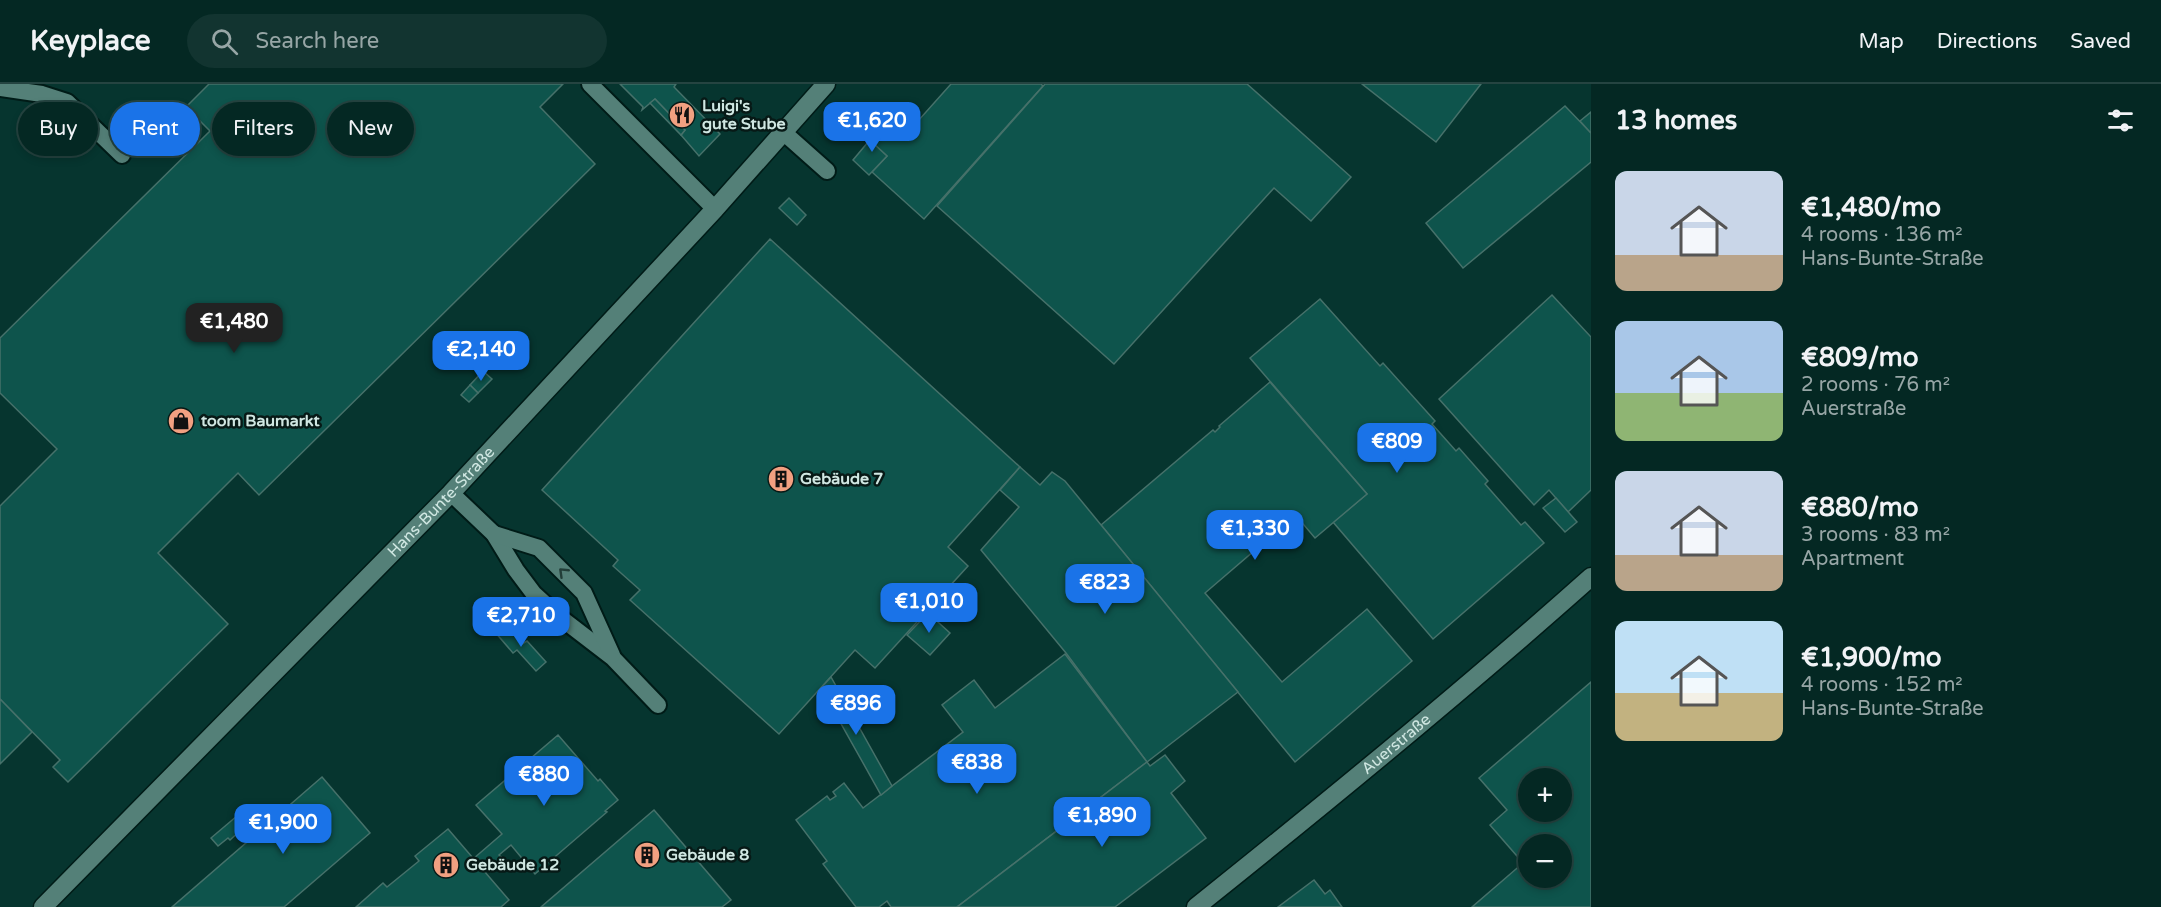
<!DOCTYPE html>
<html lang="en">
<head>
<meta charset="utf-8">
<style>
	:root { --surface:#042823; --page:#123430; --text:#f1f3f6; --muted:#97a6a6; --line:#254441; --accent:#1a73e8 }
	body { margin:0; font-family:"Varela Round",sans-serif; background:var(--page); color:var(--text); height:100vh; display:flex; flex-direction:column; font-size:22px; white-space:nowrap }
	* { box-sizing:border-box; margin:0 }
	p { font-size:20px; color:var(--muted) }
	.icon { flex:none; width:33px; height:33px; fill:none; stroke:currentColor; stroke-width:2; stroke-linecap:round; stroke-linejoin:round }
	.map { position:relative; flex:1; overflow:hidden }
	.sheet { display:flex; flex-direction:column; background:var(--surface); width:570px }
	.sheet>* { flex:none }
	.hud { position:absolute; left:18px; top:18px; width:570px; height:54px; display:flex; gap:12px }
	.tools { position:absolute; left:1518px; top:684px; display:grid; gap:12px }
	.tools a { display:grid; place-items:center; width:54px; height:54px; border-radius:50%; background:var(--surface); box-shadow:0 3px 9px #0003,0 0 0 2px var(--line); font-size:30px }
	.price { position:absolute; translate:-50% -51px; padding:0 14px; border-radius:12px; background:var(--accent); color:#fff; font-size:20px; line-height:39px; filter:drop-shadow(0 2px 3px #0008) }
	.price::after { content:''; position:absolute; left:50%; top:36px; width:18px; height:14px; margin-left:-9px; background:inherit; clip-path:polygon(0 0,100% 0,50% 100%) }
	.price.current { background:#222; color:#fff }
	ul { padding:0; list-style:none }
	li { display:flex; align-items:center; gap:18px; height:150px; padding:0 24px }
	li span { display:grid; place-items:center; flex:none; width:168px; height:120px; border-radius:12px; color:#555 }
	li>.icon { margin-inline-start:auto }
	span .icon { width:72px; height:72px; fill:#fffc; stroke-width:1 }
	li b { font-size:26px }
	h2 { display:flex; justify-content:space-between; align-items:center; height:72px; padding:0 24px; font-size:26px }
	.tag { padding:0 21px; border-radius:27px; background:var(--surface); box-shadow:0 3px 9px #0003,0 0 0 2px var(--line); font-size:21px; line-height:54px }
	.tag.current { background:var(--accent); color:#fff }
	header { display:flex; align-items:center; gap:36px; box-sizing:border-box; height:84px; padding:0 30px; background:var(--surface); border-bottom:2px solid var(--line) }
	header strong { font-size:28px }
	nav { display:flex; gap:33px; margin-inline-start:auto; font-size:21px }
	.search { width:420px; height:54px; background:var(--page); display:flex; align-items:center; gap:15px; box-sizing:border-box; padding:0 21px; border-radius:33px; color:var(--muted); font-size:22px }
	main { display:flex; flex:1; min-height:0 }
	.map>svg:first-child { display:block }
	.building { fill:#0e544c; stroke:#46716a; stroke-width:1.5; fill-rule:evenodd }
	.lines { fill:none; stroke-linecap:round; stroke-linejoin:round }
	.lane-casing { stroke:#001b17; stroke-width:20 }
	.street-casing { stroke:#001b17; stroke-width:21 }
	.lane { stroke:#548078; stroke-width:16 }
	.street { stroke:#548078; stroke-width:18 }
	.oneway { stroke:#223d38 }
	.labels { text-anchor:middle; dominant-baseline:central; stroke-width:5; stroke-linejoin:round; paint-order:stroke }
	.poi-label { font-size:16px; font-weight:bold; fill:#d0e7e2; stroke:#071916; text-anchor:start }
	.street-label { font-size:16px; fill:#d0e7e2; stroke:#071916 }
</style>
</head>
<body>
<header>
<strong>Keyplace</strong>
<div class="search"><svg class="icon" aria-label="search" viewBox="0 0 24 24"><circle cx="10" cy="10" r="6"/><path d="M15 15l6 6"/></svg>Search here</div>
<nav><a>Map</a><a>Directions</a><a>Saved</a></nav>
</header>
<main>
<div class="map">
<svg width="1591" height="823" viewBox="0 0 1591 823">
	<rect width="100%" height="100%" fill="#06352f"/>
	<!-- building -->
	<g class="building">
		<path d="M209,0H563L540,23L595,80L259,411L238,389L158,469L228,540L68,698L53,683L60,676L0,615V422L57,365L0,309V254L210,47L186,23Z"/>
		<path d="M620,0H676L674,3L720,50L699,72L681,51L685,46L655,15L642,26L643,23Z"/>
		<path d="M951,0H1041L1043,2L924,135L872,88L887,72L874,60L905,25L918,37Z"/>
		<path d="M1045,0H1247L1351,93L1311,137L1274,104L1114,280L937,122Z"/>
		<path d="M1362,0H1481L1436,58Z"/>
		<path d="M655,15L685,46L681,51L650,19Z"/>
		<path d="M1565,22L1591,49V78L1463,184L1426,139Z"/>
		<path d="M1591,28V49L1580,37Z"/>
		<path d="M884,39L889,43L874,60L887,72L869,91L853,76Z"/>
		<path d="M789,114L806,131L797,141L779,124Z"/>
		<path d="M770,155L1020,383L948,463L968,482L875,584L855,566L779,650L630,516L640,506L613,482L618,476L542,406Z"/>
		<path d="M1552,211L1591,253V406L1568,428L1549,406L1534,421L1439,315Z"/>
		<path d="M1320,215L1380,282L1383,279L1435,337L1432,340L1456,367L1459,364L1488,397L1485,400L1521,441L1525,438L1544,459L1433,555L1333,438L1367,410L1250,274Z"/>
		<path d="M483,287L492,295L478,309L470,301Z"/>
		<path d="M1270,298L1367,410L1315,454L1293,428L1288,433L1290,436L1205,509L1282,598L1367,525L1412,577L1295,678L1101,441L1213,346L1215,348L1220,343L1219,342Z"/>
		<path d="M470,301L478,309L469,318L461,311Z"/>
		<path d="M1020,383L1040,401L1052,388L1065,397L1238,608L1147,678L1066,569L981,466L1019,423L1000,406Z"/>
		<path d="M1556,414L1577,438L1565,448L1543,424Z"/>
		<path d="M928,529L950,549L930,571L907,551Z"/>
		<path d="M504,540L522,560L527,557L546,578L536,587L517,566L513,569L495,548Z"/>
		<path d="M1065,570L1147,678L957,823H891L887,817L879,823H856L823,780L827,777L796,736L827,712L830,716L836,712L833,708L844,699L863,724L963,648L942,621L974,596L995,624Z"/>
		<path d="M831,593L892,702L881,711L821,604Z"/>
		<path d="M1591,598V823H1472L1523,779L1490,741L1507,726L1479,694ZM1528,694H1562V728H1528ZM1528,760H1562V794H1528Z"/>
		<path d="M0,615L32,648L0,680Z"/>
		<path d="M558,651L598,697L600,695L618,716L605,727L607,728L535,790L511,761L499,771L506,778L499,784L493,777L483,785L473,775L502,750L476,721Z"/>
		<path d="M1165,671L1185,697L1171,709L1206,754L1115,823H957L1147,678L1150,682Z"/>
		<path d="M322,693L370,749L284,823H172Z"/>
		<path d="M244,726L252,736L230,756L228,754L218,762L211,754Z"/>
		<path d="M654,726L731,816L722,823H541Z"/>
		<path d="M448,745L509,816L501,823H356L383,799L387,803L419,777L415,772Z"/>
		<path d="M1314,796L1325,810L1330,806L1342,823H1278Z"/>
	</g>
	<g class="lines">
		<defs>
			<g id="lane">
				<path d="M590,0L715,125"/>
				<path d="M0,4L42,10L67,18L122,71"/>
				<path d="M782,47L827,87"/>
				<path d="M451,409L494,450L516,486L534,510L557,531L613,574L658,621"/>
				<path d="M494,450L539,464L584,509L612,571"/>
			</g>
			<g id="street">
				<path id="s1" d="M43,823L451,409L715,125L826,0"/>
				<path id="s2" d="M1196,823C1330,716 1463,607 1591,493"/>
			</g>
		</defs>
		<!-- lane casing -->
		<use href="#lane" class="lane-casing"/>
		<!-- street casing -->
		<use href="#street" class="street-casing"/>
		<!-- lane -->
		<use href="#lane" class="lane"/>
		<!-- street -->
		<use href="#street" class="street"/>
	</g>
	<!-- one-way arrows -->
	<defs><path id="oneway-chevron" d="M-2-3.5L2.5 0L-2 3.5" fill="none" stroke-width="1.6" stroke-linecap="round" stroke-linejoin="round" transform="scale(1.5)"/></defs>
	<use class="oneway" href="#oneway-chevron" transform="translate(563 488) rotate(-136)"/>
	<!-- icons -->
	<defs>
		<symbol id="restaurant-disc" viewBox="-11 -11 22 22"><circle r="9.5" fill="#f2a081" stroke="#071916"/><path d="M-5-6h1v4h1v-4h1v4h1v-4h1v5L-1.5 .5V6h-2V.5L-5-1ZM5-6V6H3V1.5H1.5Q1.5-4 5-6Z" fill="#111"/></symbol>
		<symbol id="shop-disc" viewBox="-11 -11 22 22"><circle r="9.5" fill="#f2a081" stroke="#071916"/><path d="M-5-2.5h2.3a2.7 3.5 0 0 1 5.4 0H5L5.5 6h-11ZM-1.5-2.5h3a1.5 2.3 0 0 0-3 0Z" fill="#111"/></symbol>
		<symbol id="building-disc" viewBox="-11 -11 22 22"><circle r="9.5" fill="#f2a081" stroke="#071916"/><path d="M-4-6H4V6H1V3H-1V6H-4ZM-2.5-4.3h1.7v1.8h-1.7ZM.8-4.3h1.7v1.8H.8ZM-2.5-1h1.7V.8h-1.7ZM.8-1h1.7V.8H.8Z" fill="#111"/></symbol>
	</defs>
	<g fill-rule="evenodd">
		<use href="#restaurant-disc" x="667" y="16" width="30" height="30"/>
		<use href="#shop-disc" x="166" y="322" width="30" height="30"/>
		<use href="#building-disc" x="766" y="380" width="30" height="30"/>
		<use href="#building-disc" x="632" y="756" width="30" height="30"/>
		<use href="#building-disc" x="431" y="766" width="30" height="30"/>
	</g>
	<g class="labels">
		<!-- poi labels -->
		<g class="poi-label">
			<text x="702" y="22">Luigi's<tspan x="702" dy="18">gute Stube</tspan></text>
			<text x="201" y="337">toom Baumarkt</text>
			<text x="800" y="395">Gebäude 7</text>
			<text x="666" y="771">Gebäude 8</text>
			<text x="466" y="781">Gebäude 12</text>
		</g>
		<!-- street labels -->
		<g class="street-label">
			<text stroke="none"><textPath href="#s1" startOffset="568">Hans-Bunte-Straße</textPath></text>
			<text stroke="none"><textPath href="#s2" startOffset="258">Auerstraße</textPath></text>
		</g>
	</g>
</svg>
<div class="tools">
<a>+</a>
<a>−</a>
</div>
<b class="price" style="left:872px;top:69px">€1,620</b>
<b class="price current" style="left:234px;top:270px">€1,480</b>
<b class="price" style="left:481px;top:298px">€2,140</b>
<b class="price" style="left:1397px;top:390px">€809</b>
<b class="price" style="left:1255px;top:477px">€1,330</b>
<b class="price" style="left:1105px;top:531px">€823</b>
<b class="price" style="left:929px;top:550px">€1,010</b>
<b class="price" style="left:521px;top:564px">€2,710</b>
<b class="price" style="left:856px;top:652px">€896</b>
<b class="price" style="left:977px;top:711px">€838</b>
<b class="price" style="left:544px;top:723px">€880</b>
<b class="price" style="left:1102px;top:764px">€1,890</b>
<b class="price" style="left:283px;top:771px">€1,900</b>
<div class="hud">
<a class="tag">Buy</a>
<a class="tag current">Rent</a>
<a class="tag">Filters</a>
<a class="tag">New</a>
</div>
</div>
<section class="sheet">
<h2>13 homes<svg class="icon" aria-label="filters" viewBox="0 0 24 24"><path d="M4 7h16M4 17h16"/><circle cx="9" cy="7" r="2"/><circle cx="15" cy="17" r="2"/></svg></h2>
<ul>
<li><span style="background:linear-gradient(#c9d6e8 70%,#b9a48a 0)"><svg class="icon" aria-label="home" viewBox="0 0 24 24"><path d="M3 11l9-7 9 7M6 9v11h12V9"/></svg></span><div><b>€1,480/mo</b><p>4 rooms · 136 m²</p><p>Hans-Bunte-Straße</p></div></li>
<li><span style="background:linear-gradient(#a9c7e8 60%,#8fb573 0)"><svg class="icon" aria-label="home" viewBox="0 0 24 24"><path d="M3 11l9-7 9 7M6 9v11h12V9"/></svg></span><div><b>€809/mo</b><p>2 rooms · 76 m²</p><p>Auerstraße</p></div></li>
<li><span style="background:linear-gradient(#c9d6e8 70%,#b9a48a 0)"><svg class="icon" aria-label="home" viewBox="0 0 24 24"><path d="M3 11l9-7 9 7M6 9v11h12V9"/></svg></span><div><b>€880/mo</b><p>3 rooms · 83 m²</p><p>Apartment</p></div></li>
<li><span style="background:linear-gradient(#bfe0f5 60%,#c2b280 0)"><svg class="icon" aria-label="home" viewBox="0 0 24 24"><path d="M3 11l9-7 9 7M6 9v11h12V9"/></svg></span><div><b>€1,900/mo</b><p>4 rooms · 152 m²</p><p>Hans-Bunte-Straße</p></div></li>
</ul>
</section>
</main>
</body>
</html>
